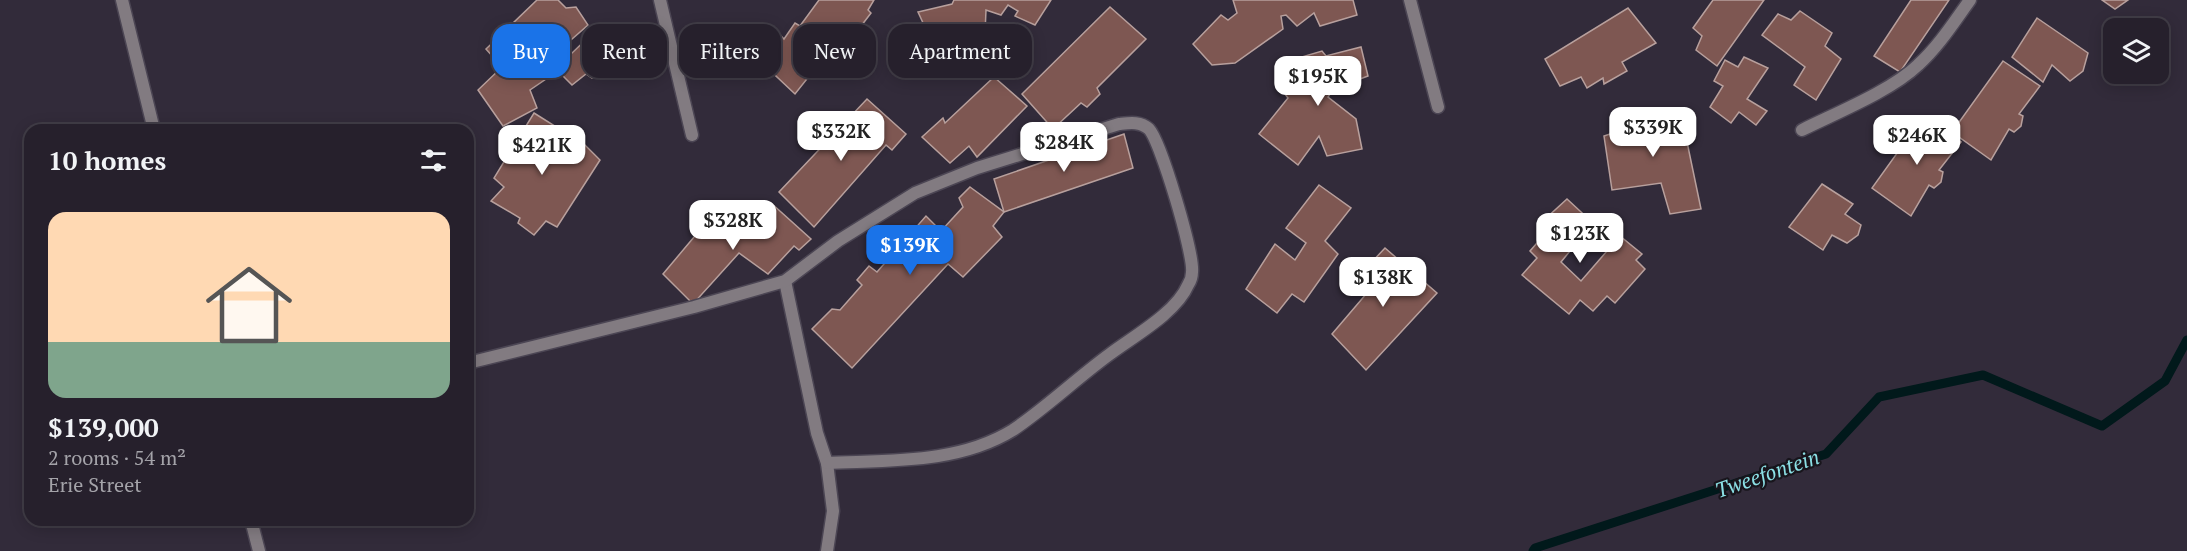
<!DOCTYPE html>
<html lang="en">
<head>
<meta charset="utf-8">
<style>
	:root { --surface:#26202c; --page:#322d38; --text:#f1f3f6; --muted:#a4a3a9; --line:#423e48; --accent:#1a73e8 }
	body { margin:0; font-family:"PT Serif",serif; background:var(--page); color:var(--text); height:100vh; display:flex; flex-direction:column; font-size:22px; white-space:nowrap }
	* { box-sizing:border-box; margin:0 }
	p { font-size:20px; color:var(--muted) }
	.icon { flex:none; width:33px; height:33px; fill:none; stroke:currentColor; stroke-width:2; stroke-linecap:round; stroke-linejoin:round }
	.map { position:relative; flex:1; overflow:hidden }
	.drawer { position:absolute; left:24px; top:124px; width:450px; height:402px; display:flex; flex-direction:column; background:var(--surface); border-radius:18px; box-shadow:0 3px 15px #0003,0 0 0 2px var(--line) }
	.drawer>* { flex:none }
	.top-card { position:absolute; left:492px; top:24px; width:570px; height:54px; display:flex; gap:12px }
	.tools { position:absolute; left:2103px; top:18px; display:grid; gap:12px }
	.tools a { display:grid; place-items:center; width:66px; height:66px; border-radius:12px; background:var(--surface); box-shadow:0 3px 15px #0003,0 0 0 2px var(--line); font-size:30px }
	.price { position:absolute; translate:-50% -51px; padding:0 14px; border-radius:12px; background:#fff; color:#222; font-size:20px; line-height:39px; filter:drop-shadow(0 2px 3px #0008) }
	.price::after { content:''; position:absolute; left:50%; top:36px; width:18px; height:14px; margin-left:-9px; background:inherit; clip-path:polygon(0 0,100% 0,50% 100%) }
	.price.active { background:var(--accent); color:#fff }
	ul { padding:0; list-style:none }
	li { display:grid; align-content:center; gap:12px; height:318px; padding:0 24px }
	li span { display:grid; place-items:center; height:186px; border-radius:18px; color:#555 }
	li>.icon { margin-inline-start:auto }
	span .icon { width:108px; height:108px; fill:#fffc; stroke-width:1 }
	li b { font-size:26px }
	h2 { display:flex; justify-content:space-between; align-items:center; height:72px; padding:0 24px; font-size:26px }
	.tag { padding:0 21px; border-radius:18px; background:var(--surface); box-shadow:0 3px 15px #0003,0 0 0 2px var(--line); font-size:21px; line-height:54px }
	.tag.active { background:var(--accent); color:#fff }
	.map>svg:first-child { display:block }
	.lines { fill:none; stroke-linecap:round; stroke-linejoin:round }
	.stream { stroke:#01191b; stroke-width:9 }
	.building { fill:#7e5752; stroke:#b8a09d; stroke-width:1.5 }
	.minor-casing { stroke:#4c4654; stroke-width:15 }
	.tertiary-casing { stroke:#4c4654; stroke-width:15 }
	.minor { stroke:#827b81; stroke-width:12 }
	.tertiary { stroke:#827b81; stroke-width:12 }
	.labels { text-anchor:middle; dominant-baseline:central; stroke-width:4.5; stroke-linejoin:round; paint-order:stroke }
	.water-label { font-size:21px; font-style:italic; fill:#8be0e5; stroke:#18151c }
</style>
</head>
<body>
<div class="map">
<svg width="2187" height="551" viewBox="0 0 2187 551">
	<rect width="100%" height="100%" fill="#322b3a"/>
	<g class="lines">
		<!-- stream -->
		<path class="stream" d="M1533,551L1535,548L1826,454L1879,397L1983,375L2102,426L2165,381L2187,340"/>
	</g>
	<!-- building -->
	<g class="building">
		<path d="M537,0H558L566,8L576,7L588,25L564,46L571,54L595,31L615,59L592,78L586,74L572,85L558,71L530,90L537,108L503,126L478,90L502,67L486,49Z"/>
		<path d="M819,0H874L868,10L871,13L823,76L814,70L795,94L760,61L779,34L784,39L795,23L800,26Z"/>
		<path d="M954,0H1051L1035,25L1015,16L1018,11L1008,5L1001,15L986,10L985,34L937,53L918,12L952,4Z"/>
		<path d="M1233,0H1353L1357,15L1320,26L1314,13L1297,26L1286,15L1281,16L1283,29L1235,63L1212,65L1193,44L1221,15L1228,20L1237,13Z"/>
		<path d="M1713,0H1764L1717,66L1696,50L1702,36L1693,28Z"/>
		<path d="M1911,0H1949L1900,72L1874,56Z"/>
		<path d="M2102,0H2128L2115,9Z"/>
		<path d="M1110,7L1146,39L1097,88L1100,94L1087,107L1081,103L1053,129L1022,94Z"/>
		<path d="M1628,8L1656,43L1622,62L1627,71L1604,84L1603,78L1587,88L1581,77L1560,86L1545,59Z"/>
		<path d="M1800,11L1832,33L1825,46L1841,59L1816,100L1794,85L1805,67L1762,35L1778,14L1791,20Z"/>
		<path d="M2037,18L2088,53L2083,71L2070,81L2052,65L2043,82L2012,57Z"/>
		<path d="M1361,47L1368,76L1333,89L1328,97L1356,119L1362,149L1327,156L1319,136L1298,165L1259,134L1288,98L1285,94L1299,78L1295,59L1322,51L1326,56Z"/>
		<path d="M1744,57L1768,68L1747,99L1767,111L1756,125L1739,112L1731,123L1710,107L1723,86L1714,81L1725,60L1738,67Z"/>
		<path d="M2003,61L2040,86L2019,114L2023,116L2021,126L2014,132L2009,129L1991,160L1952,132Z"/>
		<path d="M994,77L1027,106L977,157L969,146L950,163L922,137L943,118L945,123Z"/>
		<path d="M867,99L906,134L892,150L886,145L814,227L779,192Z"/>
		<path d="M1651,108L1658,124L1682,118L1701,209L1670,214L1661,183L1612,190L1604,136L1616,132L1613,117Z"/>
		<path d="M534,113L558,128L552,144L567,154L579,139L600,160L557,227L546,221L534,235L518,223L520,218L491,201L504,187L494,178Z"/>
		<path d="M1923,117L1961,142L1939,170L1943,172L1941,182L1934,188L1929,185L1911,216L1872,188Z"/>
		<path d="M1124,134L1133,168L1004,212L994,179Z"/>
		<path d="M1822,184L1853,204L1845,214L1861,225L1858,235L1847,243L1832,235L1823,250L1789,227Z"/>
		<path d="M1319,185L1351,208L1325,241L1338,254L1304,302L1292,294L1277,313L1246,289L1275,244L1295,260L1306,243L1286,228Z"/>
		<path d="M970,187L1004,212L993,226L1002,237L963,277L948,264L852,368L812,329L832,309L840,310L862,285L857,280L869,266L877,272L926,216L941,231L963,207L959,198Z"/>
		<path d="M1567,199L1593,223L1561,262L1581,281L1620,236L1642,254L1636,260L1645,269L1615,303L1607,296L1593,311L1580,300L1569,314L1522,275L1537,258L1530,251L1551,227L1543,221Z"/>
		<path d="M771,203L811,239L799,250L794,246L768,274L739,253L693,304L663,274L710,218L737,240Z"/>
		<path d="M1385,248L1437,293L1366,370L1332,334L1367,293L1356,279Z"/>
	</g>
	<g class="lines">
		<defs>
			<g id="minor">
				<path d="M660,0L692,135"/>
				<path d="M1410,0L1438,107"/>
				<path d="M1802,130C1836,113 1891,91 1918,65C1939,46 1954,22 1970,0"/>
				<path d="M785,281L817,433L827,463L833,511L827,551"/>
				<path d="M468,363L694,307L785,281L838,241L915,193L977,168L1119,124C1129,123 1140,121 1149,129C1161,142 1194,254 1192,272C1192,276 1190,282 1188,285C1176,313 1134,336 1110,354C1077,378 1047,407 1013,430C958,464 889,460 827,463"/>
			</g>
			<g id="tertiary">
				<path d="M122,0L154,130"/>
				<path d="M251,520L259,551"/>
			</g>
		</defs>
		<!-- minor casing -->
		<use href="#minor" class="minor-casing"/>
		<!-- tertiary casing -->
		<use href="#tertiary" class="tertiary-casing"/>
		<!-- minor -->
		<use href="#minor" class="minor"/>
		<!-- tertiary -->
		<use href="#tertiary" class="tertiary"/>
	</g>
	<g class="labels">
		<!-- water labels -->
		<g class="water-label">
			<text transform="translate(1767 473) rotate(-19)">Tweefontein</text>
		</g>
	</g>
</svg>
<div class="tools">
<a><svg class="icon" aria-label="layers" viewBox="0 0 24 24"><path d="M12 4l9 5-9 5-9-5zM3 14l9 5 9-5"/></svg></a>
</div>
<b class="price" style="left:1318px;top:107px">$195K</b>
<b class="price" style="left:1653px;top:158px">$339K</b>
<b class="price" style="left:841px;top:162px">$332K</b>
<b class="price" style="left:1917px;top:166px">$246K</b>
<b class="price" style="left:1064px;top:173px">$284K</b>
<b class="price" style="left:542px;top:176px">$421K</b>
<b class="price" style="left:733px;top:251px">$328K</b>
<b class="price" style="left:1580px;top:264px">$123K</b>
<b class="price active" style="left:910px;top:276px">$139K</b>
<b class="price" style="left:1383px;top:308px">$138K</b>
<div class="top-card">
<a class="tag active">Buy</a>
<a class="tag">Rent</a>
<a class="tag">Filters</a>
<a class="tag">New</a>
<a class="tag">Apartment</a>
</div>
<section class="drawer">
<h2>10 homes<svg class="icon" aria-label="filters" viewBox="0 0 24 24"><path d="M4 7h16M4 17h16"/><circle cx="9" cy="7" r="2"/><circle cx="15" cy="17" r="2"/></svg></h2>
<ul>
<li><span style="background:linear-gradient(#ffd9b3 70%,#7fa58c 0)"><svg class="icon" aria-label="home" viewBox="0 0 24 24"><path d="M3 11l9-7 9 7M6 9v11h12V9"/></svg></span><div><b>$139,000</b><p>2 rooms · 54 m²</p><p>Erie Street</p></div></li>
</ul>
</section>
</div>
</body>
</html>
